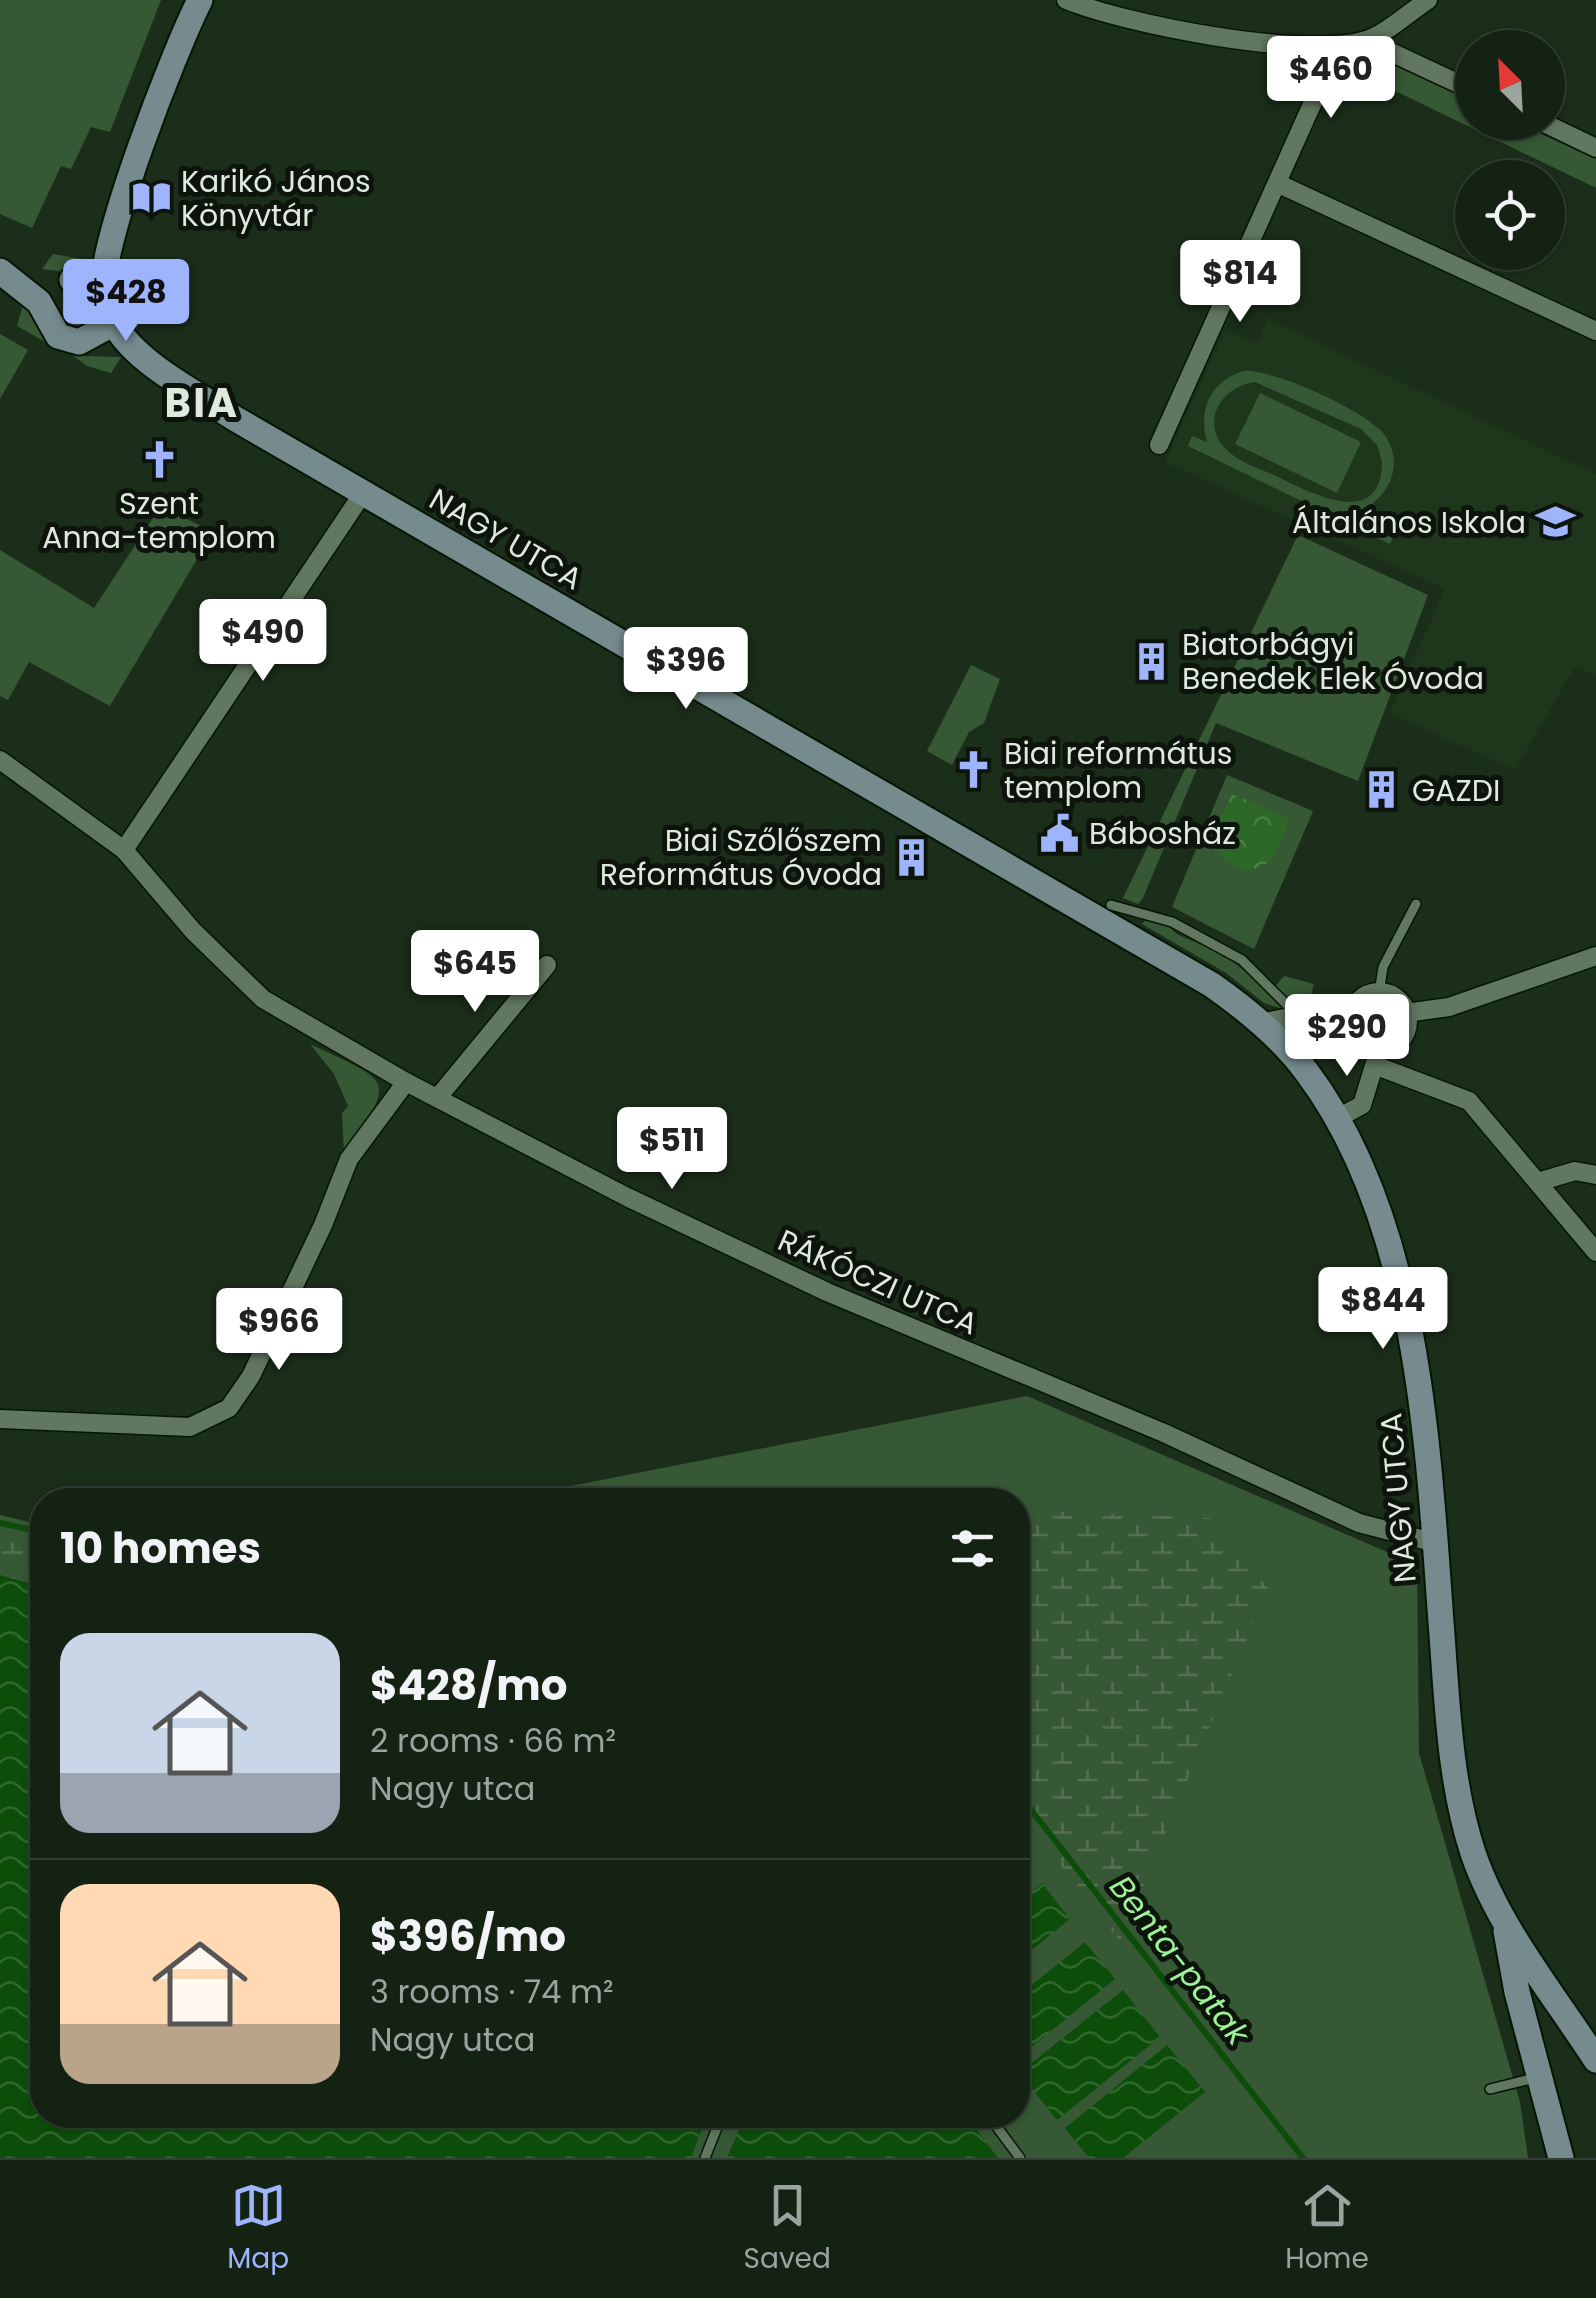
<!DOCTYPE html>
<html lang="en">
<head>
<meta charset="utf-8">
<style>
	:root { --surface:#142214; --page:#212f22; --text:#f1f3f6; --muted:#9da4a0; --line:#333f34; --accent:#9eb4fd }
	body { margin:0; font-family:Poppins,sans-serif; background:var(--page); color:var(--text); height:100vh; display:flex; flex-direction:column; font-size:38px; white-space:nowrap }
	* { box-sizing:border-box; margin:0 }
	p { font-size:32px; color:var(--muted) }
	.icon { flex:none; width:55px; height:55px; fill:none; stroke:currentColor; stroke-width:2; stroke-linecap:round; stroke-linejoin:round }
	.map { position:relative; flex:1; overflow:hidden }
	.details { position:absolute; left:30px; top:1488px; width:1000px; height:640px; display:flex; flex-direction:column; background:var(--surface); border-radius:40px; box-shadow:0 2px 8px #0004,0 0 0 2px var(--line) }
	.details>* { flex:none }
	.needle { width:65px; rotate:336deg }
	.buttons { position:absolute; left:1455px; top:30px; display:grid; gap:20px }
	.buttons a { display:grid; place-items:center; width:110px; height:110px; border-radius:50%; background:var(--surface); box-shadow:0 2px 8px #0004,0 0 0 2px var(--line); font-size:50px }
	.price { position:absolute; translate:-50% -85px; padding:0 22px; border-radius:10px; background:#fff; color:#222; font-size:32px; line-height:65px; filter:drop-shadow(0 2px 5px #0008) }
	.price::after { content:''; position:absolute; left:50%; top:60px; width:30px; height:22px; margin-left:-15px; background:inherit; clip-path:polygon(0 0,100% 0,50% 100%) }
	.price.active { background:var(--accent); color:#111 }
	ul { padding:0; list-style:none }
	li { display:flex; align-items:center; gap:30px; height:250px; padding:0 30px }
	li+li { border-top:2px solid var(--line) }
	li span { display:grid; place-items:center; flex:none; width:280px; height:200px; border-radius:30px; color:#555 }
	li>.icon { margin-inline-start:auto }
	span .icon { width:120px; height:120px; fill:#fffc; stroke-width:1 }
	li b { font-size:42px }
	h2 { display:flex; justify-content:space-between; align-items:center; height:120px; padding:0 30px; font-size:42px }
	.tabs { display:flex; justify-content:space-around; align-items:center; height:140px; border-top:2px solid var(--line); background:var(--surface); font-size:28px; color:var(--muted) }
	.tabs a { display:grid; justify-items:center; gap:5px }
	.tabs .active { color:var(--accent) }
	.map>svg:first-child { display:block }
	.built { fill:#1e361c }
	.green { fill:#375834; fill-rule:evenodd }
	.forest { fill:url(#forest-crowns) }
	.wetland { fill:url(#wetland-marsh) }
	.water { fill:url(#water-waves) }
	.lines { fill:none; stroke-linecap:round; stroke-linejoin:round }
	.stream { stroke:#0d4d0a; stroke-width:6 }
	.lane-casing { stroke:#051604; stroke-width:12 }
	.street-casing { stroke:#051604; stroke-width:21 }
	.secondary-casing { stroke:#051604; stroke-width:29 }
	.lane { stroke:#61775f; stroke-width:9 }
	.street { stroke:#61775f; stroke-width:18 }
	.secondary { stroke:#768b8e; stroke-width:25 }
	.labels { text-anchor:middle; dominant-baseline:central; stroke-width:10; stroke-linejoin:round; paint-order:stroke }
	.poi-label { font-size:30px; fill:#deeadd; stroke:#0c140b; text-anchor:start }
	.street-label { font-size:30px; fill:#deeadd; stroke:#0c140b }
	.water-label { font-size:32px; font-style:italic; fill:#9ff197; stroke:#0c140b }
	.district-label { font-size:40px; font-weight:bold; letter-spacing:2.5px; fill:#deeadd; stroke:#0c140b }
</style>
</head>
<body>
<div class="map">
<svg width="1596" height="2158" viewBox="0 0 1596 2158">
	<defs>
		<pattern id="forest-crowns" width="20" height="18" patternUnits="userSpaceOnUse" patternTransform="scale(2.5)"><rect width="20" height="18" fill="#2d6829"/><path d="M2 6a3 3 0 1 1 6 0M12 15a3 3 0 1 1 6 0" fill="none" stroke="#4b7e48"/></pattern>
		<pattern id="wetland-marsh" width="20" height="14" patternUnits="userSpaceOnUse" patternTransform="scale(2.5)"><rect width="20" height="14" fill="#375834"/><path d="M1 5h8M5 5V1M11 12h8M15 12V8" fill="none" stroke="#547051"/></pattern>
		<pattern id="water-waves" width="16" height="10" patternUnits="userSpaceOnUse" patternTransform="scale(2.5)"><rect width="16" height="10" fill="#0d4d0a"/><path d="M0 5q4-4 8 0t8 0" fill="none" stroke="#30672d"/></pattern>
	</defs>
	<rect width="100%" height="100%" fill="#1b2e1a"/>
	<!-- built -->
	<path class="built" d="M1268,319L1596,474V676L1575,667L1515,770L1389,713L1445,589L1165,462L1226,329L1257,343Z"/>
	<!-- green -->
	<g class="green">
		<path d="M0,0H161L110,132L91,127L71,169L61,166L32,228L0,214Z"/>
		<path d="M1361,50L1472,102V122L1517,123L1596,159V188L1352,70Z"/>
		<path d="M53,254L88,260L65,272L42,269Z"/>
		<path d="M122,269L139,276L132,308L139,320L137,328L120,293Z"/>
		<circle cx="78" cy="311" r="15"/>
		<path d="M24,301L53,343L52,346L17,326Z"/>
		<path d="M0,334L28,350L0,399Z"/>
		<path d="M65,350L79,356L121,357L111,373L87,366Z"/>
		<path d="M1243,371C1272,368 1364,410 1383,433C1407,464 1388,500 1356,514L1395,533L1390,544L1188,446L1192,436L1207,442C1198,410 1210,382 1243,371ZM1255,382L1361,429L1377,445L1382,461C1382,533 1307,491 1274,475C1258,468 1238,462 1226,449C1199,422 1222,386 1255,382Z"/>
		<path d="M1260,393L1361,442L1337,493L1235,444Z"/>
		<path d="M161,506L213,532L110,706L29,662L8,700L0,696V550L94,608Z"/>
		<path d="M1298,535L1428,595L1358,781L1216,723L1143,898L1138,904L1123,898Z"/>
		<path d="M971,665L1000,679L984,723L969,732L952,765L927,751Z"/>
		<path d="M1227,775L1313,811L1254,949L1172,907Z"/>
		<path d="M1146,919H1160L1178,935L1222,953L1267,989L1274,988L1284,976L1314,984L1308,1007L1286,1010L1264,1003L1226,973L1142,924Z"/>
		<path d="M310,1044C392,1083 398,1077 344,1154L342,1113L348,1106L334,1074Z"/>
		<path d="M1027,1396L1417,1565L1419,1753L1520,2102L1528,2158H0V1515L42,1525V2115H1018V1500H501Z"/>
	</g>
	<!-- forest -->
	<path class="forest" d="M1232,794L1290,819C1284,832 1279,853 1268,862C1248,879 1217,865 1215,839C1214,825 1227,807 1232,794Z"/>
	<!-- wetland -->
	<g class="wetland">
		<path d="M1018,1510L1210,1518L1268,1588L1120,1941L1018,1812Z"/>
		<path d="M0,1535L42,1543V1742L0,1726Z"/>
	</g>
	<!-- water -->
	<g class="water">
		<path d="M0,1575L42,1587V2115H707L691,2158H0Z"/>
		<path d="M1042,1883L1070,1919L1018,1961V1903Z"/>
		<path d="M1085,1942L1115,1979L1019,2057L1018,1996Z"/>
		<path d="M1123,1990L1160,2037L1057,2120L1019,2073Z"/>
		<path d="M1167,2045L1205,2092L1123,2158H1089L1065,2128Z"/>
		<path d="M745,2115H966L998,2158H727Z"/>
	</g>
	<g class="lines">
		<!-- stream -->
		<g class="stream">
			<path d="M0,1523L42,1532"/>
			<path d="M1018,1793L1303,2158"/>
		</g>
		<defs>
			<g id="lane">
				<path d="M1111,905L1172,922L1242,960L1288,1006L1290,1015"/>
				<path d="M1379,993L1383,967L1416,904"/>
				<path d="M1490,2089L1535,2078"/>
				<path d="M988,2115L1020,2158"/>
				<path d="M705,2158L722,2115"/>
			</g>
			<g id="street">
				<path d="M1066,0C1129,25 1299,58 1363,41C1385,35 1408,13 1428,0"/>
				<path d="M1367,41L1472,90"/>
				<path d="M1542,122L1596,148"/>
				<path d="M1279,184L1596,331"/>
				<path d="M1159,445L1327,71L1325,48"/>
				<path d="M0,760L124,850L193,931L263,999L406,1082L627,1197L827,1292L1164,1433L1359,1523L1436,1543"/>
				<path d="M124,850L363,493"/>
				<circle cx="1379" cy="1021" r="29"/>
				<path d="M1406,1013L1449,1007L1596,956"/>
				<path d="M1260,1023L1356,1004"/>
				<path d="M1377,1066L1469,1101L1596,1252"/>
				<path d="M439,1096L547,965"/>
				<path d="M1336,1119L1362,1105L1377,1056"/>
				<path d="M1538,1182L1575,1171L1596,1175"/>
				<path d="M0,1419L190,1427L229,1408L251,1376L323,1225L349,1159L406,1082"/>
			</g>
			<g id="secondary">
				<path d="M0,271L39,302L58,336L79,342L103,329L109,305L96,285L72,280"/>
				<path d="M103,292C100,242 174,51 200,0"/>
				<path d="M109,314C129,361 194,391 234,418L1212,985C1246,1009 1281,1037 1306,1071C1418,1219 1428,1444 1441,1622C1447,1698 1449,1780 1473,1853C1498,1927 1554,1995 1596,2060"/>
				<path d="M1506,1931L1517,1992L1561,2158"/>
			</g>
		</defs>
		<!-- lane casing -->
		<use href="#lane" class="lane-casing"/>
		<!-- street casing -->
		<use href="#street" class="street-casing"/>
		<!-- secondary casing -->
		<use href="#secondary" class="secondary-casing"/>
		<!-- lane -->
		<use href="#lane" class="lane"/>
		<!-- street -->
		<use href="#street" class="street"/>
		<!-- secondary -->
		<use href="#secondary" class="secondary"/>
	</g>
	<!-- icons -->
	<defs>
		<symbol id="library-bare" viewBox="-9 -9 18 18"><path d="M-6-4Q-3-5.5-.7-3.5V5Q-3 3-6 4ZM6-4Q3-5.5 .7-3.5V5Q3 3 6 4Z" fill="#9eb4fd" stroke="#0c140b" stroke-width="2.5" paint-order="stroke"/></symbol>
		<symbol id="church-bare" viewBox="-9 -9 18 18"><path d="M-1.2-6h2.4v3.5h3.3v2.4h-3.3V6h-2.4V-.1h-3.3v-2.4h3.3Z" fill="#9eb4fd" stroke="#0c140b" stroke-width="2.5" paint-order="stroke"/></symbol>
		<symbol id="school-bare" viewBox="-9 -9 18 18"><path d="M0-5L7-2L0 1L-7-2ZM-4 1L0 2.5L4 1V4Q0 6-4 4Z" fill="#9eb4fd" stroke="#0c140b" stroke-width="2.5" paint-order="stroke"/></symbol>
		<symbol id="building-bare" viewBox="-9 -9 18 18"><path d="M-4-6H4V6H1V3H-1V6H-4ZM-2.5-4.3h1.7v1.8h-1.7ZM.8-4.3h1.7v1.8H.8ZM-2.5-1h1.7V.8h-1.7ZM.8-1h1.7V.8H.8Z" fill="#9eb4fd" stroke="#0c140b" stroke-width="2.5" paint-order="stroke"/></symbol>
		<symbol id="civic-bare" viewBox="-9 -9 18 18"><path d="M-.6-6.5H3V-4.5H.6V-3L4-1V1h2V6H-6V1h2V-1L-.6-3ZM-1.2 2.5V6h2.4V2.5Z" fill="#9eb4fd" stroke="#0c140b" stroke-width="2.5" paint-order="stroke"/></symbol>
	</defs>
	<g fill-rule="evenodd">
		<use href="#library-bare" x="124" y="170" width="55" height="55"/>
		<use href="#church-bare" x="132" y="432" width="55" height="55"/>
		<use href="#school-bare" x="1528" y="494" width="55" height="55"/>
		<use href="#building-bare" x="1124" y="634" width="55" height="55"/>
		<use href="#church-bare" x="946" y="742" width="55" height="55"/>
		<use href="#building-bare" x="1354" y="762" width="55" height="55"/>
		<use href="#civic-bare" x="1032" y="806" width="55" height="55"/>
		<use href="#building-bare" x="884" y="830" width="55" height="55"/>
	</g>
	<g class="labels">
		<!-- poi labels -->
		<g class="poi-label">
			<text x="181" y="181">Karikó János<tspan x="181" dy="34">Könyvtár</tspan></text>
			<text x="159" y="503" text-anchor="middle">Szent<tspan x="159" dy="34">Anna-templom</tspan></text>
			<text x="1526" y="522" text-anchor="end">Általános Iskola</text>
			<text x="1182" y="644">Biatorbágyi<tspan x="1182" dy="34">Benedek Elek Óvoda</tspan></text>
			<text x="1004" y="753">Biai református<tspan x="1004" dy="34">templom</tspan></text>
			<text x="1412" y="790">GAZDI</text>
			<text x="1089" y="833">Bábosház</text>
			<text x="882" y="840" text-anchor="end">Biai Szőlőszem<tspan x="882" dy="34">Református Óvoda</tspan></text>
		</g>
		<!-- street labels -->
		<g class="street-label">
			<text transform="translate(506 539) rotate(30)">NAGY UTCA</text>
			<text transform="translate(878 1282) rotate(24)">RÁKÓCZI UTCA</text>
			<text transform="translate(1398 1498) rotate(-95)">NAGY UTCA</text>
		</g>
		<!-- water labels -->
		<g class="water-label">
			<text transform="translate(1180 1960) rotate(52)">Benta-patak</text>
		</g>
		<!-- district labels -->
		<g class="district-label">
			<text x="202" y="403">BIA</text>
		</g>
	</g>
</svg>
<div class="buttons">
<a><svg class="needle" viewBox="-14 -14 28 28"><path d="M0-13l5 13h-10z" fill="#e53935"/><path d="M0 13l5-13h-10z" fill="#9da4a0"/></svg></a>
<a><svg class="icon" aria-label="locate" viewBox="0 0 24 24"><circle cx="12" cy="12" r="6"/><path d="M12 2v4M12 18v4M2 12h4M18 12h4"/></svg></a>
</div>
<b class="price" style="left:1331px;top:121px">$460</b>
<b class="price" style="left:1240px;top:325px">$814</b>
<b class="price active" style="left:126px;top:344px">$428</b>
<b class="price" style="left:263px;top:684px">$490</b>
<b class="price" style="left:686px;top:712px">$396</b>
<b class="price" style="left:475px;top:1015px">$645</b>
<b class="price" style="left:1347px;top:1079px">$290</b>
<b class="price" style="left:672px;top:1192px">$511</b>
<b class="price" style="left:1383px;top:1352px">$844</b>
<b class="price" style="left:279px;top:1373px">$966</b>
<section class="details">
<h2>10 homes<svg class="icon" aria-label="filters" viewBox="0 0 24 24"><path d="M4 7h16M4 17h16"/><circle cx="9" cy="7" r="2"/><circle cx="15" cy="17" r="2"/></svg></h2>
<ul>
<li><span style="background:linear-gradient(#c9d6e8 70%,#9aa5b1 0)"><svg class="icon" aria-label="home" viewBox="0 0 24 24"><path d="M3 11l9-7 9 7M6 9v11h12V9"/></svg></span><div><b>$428/mo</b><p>2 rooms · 66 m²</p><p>Nagy utca</p></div></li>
<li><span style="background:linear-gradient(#ffd9b3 70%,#b9a48a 0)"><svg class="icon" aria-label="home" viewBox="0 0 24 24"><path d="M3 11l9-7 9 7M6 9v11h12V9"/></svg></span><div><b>$396/mo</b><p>3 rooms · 74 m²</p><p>Nagy utca</p></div></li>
</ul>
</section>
</div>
<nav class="tabs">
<a class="active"><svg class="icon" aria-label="map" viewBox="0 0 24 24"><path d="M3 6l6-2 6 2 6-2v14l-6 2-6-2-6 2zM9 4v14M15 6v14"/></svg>Map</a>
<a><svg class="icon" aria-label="saved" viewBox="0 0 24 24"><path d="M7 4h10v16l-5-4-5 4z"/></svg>Saved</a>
<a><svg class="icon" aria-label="home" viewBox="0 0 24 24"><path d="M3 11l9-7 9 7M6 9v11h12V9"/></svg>Home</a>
</nav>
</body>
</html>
